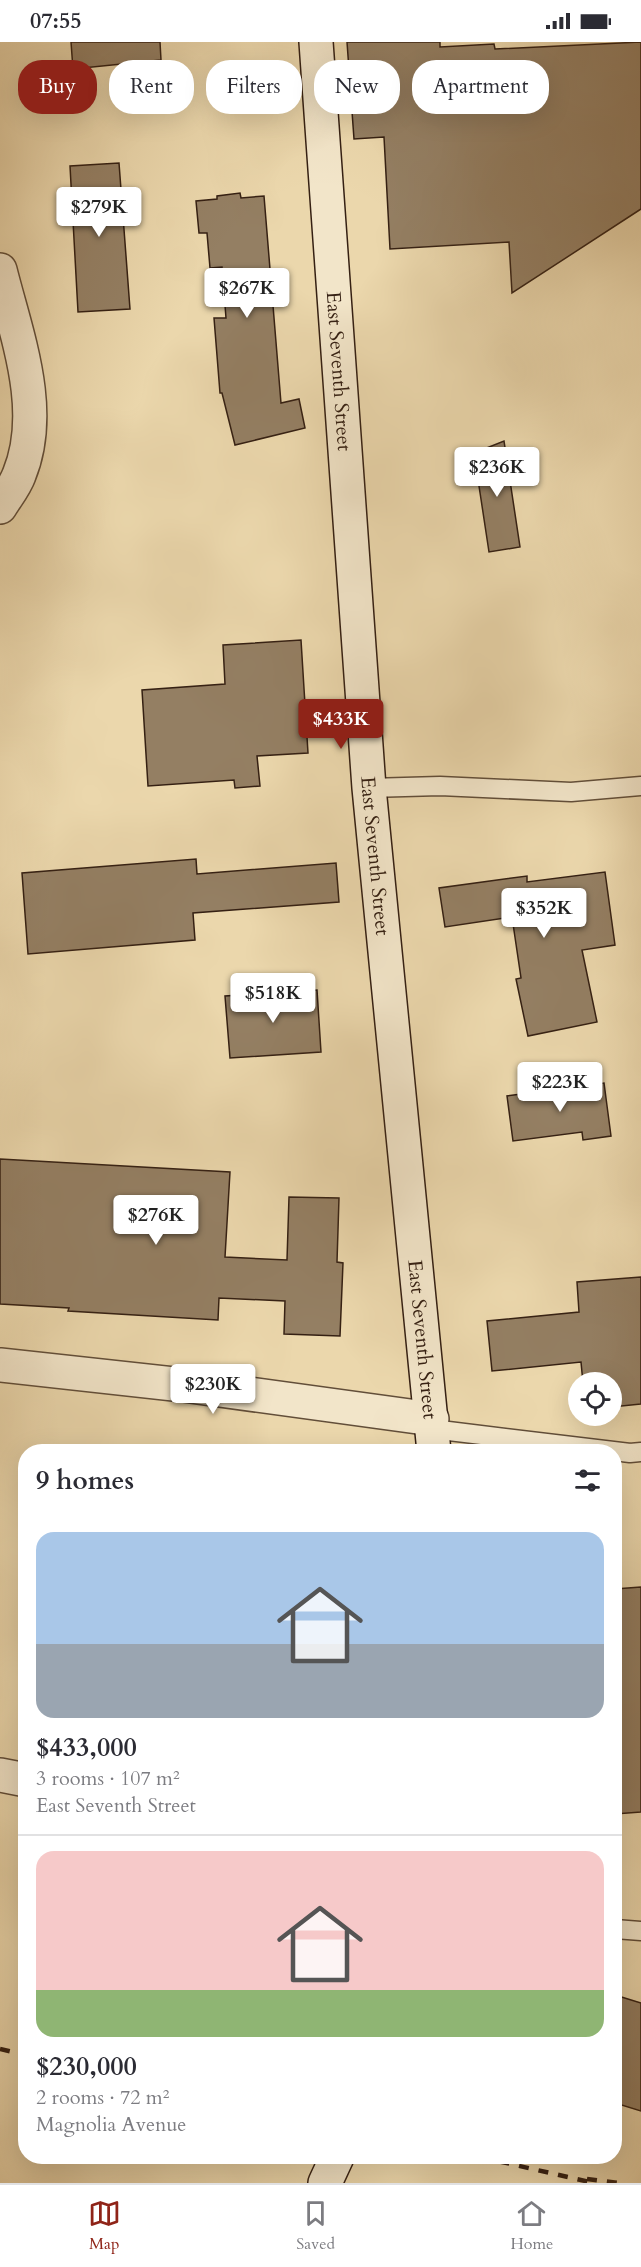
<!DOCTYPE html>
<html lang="en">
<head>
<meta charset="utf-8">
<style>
	:root { --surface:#fff; --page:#f7f7f7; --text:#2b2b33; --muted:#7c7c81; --line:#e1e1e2; --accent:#8f2418 }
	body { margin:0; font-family:Cardo,serif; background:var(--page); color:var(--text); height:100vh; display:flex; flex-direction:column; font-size:22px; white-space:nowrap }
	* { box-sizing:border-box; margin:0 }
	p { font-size:20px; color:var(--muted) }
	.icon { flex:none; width:33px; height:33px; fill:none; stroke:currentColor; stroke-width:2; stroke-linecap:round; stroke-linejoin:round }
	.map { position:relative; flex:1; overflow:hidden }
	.panel { position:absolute; left:18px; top:1402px; width:604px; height:720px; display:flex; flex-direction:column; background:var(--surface); border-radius:24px; box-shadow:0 6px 24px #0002 }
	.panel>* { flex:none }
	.guide { position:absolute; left:18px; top:18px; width:606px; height:54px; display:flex; gap:12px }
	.controls { position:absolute; left:568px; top:1330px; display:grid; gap:12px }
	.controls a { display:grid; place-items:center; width:54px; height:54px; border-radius:50%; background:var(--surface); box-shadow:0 6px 24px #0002; font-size:30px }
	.price { position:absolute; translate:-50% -51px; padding:0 14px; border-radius:6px; background:#fff; color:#222; font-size:20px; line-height:39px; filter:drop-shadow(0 2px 3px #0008) }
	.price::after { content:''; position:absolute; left:50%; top:36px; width:18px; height:14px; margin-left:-9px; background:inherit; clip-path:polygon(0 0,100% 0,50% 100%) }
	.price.selected { background:var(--accent); color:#fff }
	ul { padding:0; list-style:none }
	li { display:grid; align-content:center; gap:12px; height:318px; padding:0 18px }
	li+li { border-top:2px solid var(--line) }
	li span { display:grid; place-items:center; height:186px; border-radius:18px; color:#555 }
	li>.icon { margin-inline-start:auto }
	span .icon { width:108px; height:108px; fill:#fffc; stroke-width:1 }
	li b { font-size:26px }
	h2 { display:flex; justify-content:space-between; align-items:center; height:72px; padding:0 18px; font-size:26px }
	.pill { padding:0 21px; border-radius:24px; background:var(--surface); box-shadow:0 6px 24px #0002; font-size:21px; line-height:54px }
	.pill.selected { background:var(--accent); color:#fff }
	.status { display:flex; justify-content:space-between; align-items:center; height:42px; padding:0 30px; background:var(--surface); direction:ltr }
	.status svg { height:16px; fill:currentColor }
	.dock { display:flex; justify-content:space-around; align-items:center; height:84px; border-top:2px solid var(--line); background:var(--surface); font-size:16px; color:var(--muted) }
	.dock a { display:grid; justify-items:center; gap:3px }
	.dock .selected { color:var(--accent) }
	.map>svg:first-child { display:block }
	.building { fill:#947f63; stroke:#352013; stroke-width:1.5 }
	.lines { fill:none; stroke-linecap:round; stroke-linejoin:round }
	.lane-casing { stroke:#624e39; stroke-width:21 }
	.street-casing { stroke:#624e39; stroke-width:36 }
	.secondary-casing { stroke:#352013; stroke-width:36 }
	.lane { stroke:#f2e5c9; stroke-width:18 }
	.street { stroke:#f2e5c9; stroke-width:33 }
	.secondary { stroke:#f2e5c9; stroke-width:33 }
	.rail { stroke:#352013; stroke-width:4.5; stroke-dasharray:10 10; stroke-linecap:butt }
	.labels { text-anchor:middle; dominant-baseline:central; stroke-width:5; stroke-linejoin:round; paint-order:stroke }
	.street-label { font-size:20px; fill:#352013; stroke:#f2e5c9 }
</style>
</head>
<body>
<div class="status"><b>07:55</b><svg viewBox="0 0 49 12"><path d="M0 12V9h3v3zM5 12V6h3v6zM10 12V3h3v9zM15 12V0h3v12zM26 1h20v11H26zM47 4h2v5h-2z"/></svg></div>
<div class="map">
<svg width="641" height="2141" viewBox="0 0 641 2141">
	<rect width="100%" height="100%" fill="#ebd7ac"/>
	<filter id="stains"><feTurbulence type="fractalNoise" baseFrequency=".00333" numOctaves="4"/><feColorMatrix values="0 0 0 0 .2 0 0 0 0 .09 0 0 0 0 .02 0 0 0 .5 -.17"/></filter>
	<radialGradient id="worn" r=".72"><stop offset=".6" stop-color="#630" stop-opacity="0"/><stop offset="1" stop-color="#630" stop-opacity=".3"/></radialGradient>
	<!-- building -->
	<g class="building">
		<path d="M71,0H160L161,18L73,27Z"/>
		<path d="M347,0H440V5L494,2L495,7L641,0V167L512,251L509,200L390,207L384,95L354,97Z"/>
		<path d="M119,121L130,267L78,270L70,124Z"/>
		<path d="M240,151L241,156L264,154L281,361L299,357L305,386L235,403L222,351H220L214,276H226L222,225L210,226L207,191H199L196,159L217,157V154Z"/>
		<path d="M504,399L520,505L489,510L474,411Z"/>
		<path d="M301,598L308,711L257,714L260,744L235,746L234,738L148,744L142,648L225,642L223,603Z"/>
		<path d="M196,817L197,832L336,821L339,860L193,871L195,898L28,912L22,831Z"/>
		<path d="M605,830L615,903L582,908L597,980L528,994L516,937L521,936L512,875L445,885L439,846L527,834V840Z"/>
		<path d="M317,948L321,1010L230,1016L225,954Z"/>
		<path d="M604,1041L611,1094L583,1098L582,1090L513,1099L507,1054Z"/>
		<path d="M0,1117L230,1130L225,1215L287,1218L289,1155L339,1156L337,1220L343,1221L340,1294L284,1292L285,1259L219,1256L218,1278L68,1269L69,1266L0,1262Z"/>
		<path d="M641,1235V1362L612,1365V1341H583L581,1320L492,1329L487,1279L579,1270L577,1240Z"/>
		<path d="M641,1545V1770L615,1772V1547Z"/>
		<path d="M615,1953L641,1961V2069L615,2061Z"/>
	</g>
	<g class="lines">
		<defs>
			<g id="lane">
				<path d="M369,746L440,744L571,750L641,744"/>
				<path d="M432,1387L630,1411L641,1410"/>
				<path d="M615,1887L641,1889"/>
			</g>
			<g id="street">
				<path d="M0,228C16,292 46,368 19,433C15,444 6,455 0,465"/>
				<path d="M0,1323L183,1343L432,1377"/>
				<path d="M0,1733L26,1738"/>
			</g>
			<g id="secondary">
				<path id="s1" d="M316,0L369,746L434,1410"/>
				<path d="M325,2141L337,2115"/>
			</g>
		</defs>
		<!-- lane casing -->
		<use href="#lane" class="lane-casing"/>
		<!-- street casing -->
		<use href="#street" class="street-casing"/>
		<!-- secondary casing -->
		<use href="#secondary" class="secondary-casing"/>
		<!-- lane -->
		<use href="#lane" class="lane"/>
		<!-- street -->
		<use href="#street" class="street"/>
		<!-- secondary -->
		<use href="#secondary" class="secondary"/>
		<!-- rail -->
		<g class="rail">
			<path d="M0,2007L26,2013"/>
			<path d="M480,2115L594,2141"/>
			<path d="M587,2137L618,2141"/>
		</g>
	</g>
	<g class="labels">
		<!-- street labels -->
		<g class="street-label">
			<text stroke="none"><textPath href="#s1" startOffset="330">East Seventh Street</textPath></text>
			<text stroke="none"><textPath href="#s1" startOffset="816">East Seventh Street</textPath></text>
			<text stroke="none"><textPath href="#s1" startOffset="1302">East Seventh Street</textPath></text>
		</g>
	</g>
	<rect width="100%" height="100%" filter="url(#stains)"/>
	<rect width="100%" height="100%" fill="url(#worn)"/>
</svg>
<div class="controls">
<a><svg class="icon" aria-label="locate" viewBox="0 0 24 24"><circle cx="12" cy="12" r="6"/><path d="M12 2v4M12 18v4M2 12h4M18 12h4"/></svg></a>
</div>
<b class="price" style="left:99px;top:196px">$279K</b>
<b class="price" style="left:247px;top:277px">$267K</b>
<b class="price" style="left:497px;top:456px">$236K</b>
<b class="price selected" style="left:341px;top:708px">$433K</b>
<b class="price" style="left:544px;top:897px">$352K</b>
<b class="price" style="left:273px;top:982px">$518K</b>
<b class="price" style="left:560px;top:1071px">$223K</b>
<b class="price" style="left:156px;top:1204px">$276K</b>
<b class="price" style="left:213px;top:1373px">$230K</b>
<div class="guide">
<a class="pill selected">Buy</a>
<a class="pill">Rent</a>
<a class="pill">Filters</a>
<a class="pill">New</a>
<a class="pill">Apartment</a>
</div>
<section class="panel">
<h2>9 homes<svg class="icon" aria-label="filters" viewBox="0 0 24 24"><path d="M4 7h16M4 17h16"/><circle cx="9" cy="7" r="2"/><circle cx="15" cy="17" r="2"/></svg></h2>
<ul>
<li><span style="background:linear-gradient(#a9c7e8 60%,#9aa5b1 0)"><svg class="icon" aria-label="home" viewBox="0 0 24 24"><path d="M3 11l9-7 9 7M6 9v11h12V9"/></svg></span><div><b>$433,000</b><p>3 rooms · 107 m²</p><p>East Seventh Street</p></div></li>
<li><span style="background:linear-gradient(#f6c9c9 75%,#8fb573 0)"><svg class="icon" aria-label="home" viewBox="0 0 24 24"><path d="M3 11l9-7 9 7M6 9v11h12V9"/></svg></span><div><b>$230,000</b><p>2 rooms · 72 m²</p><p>Magnolia Avenue</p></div></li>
</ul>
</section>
</div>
<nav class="dock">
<a class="selected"><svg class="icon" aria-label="map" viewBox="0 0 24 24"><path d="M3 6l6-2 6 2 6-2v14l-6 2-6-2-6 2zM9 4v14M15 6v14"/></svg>Map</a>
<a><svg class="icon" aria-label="saved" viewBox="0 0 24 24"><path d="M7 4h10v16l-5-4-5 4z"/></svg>Saved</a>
<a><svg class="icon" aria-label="home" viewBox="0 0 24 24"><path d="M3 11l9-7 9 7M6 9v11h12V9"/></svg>Home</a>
</nav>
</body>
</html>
